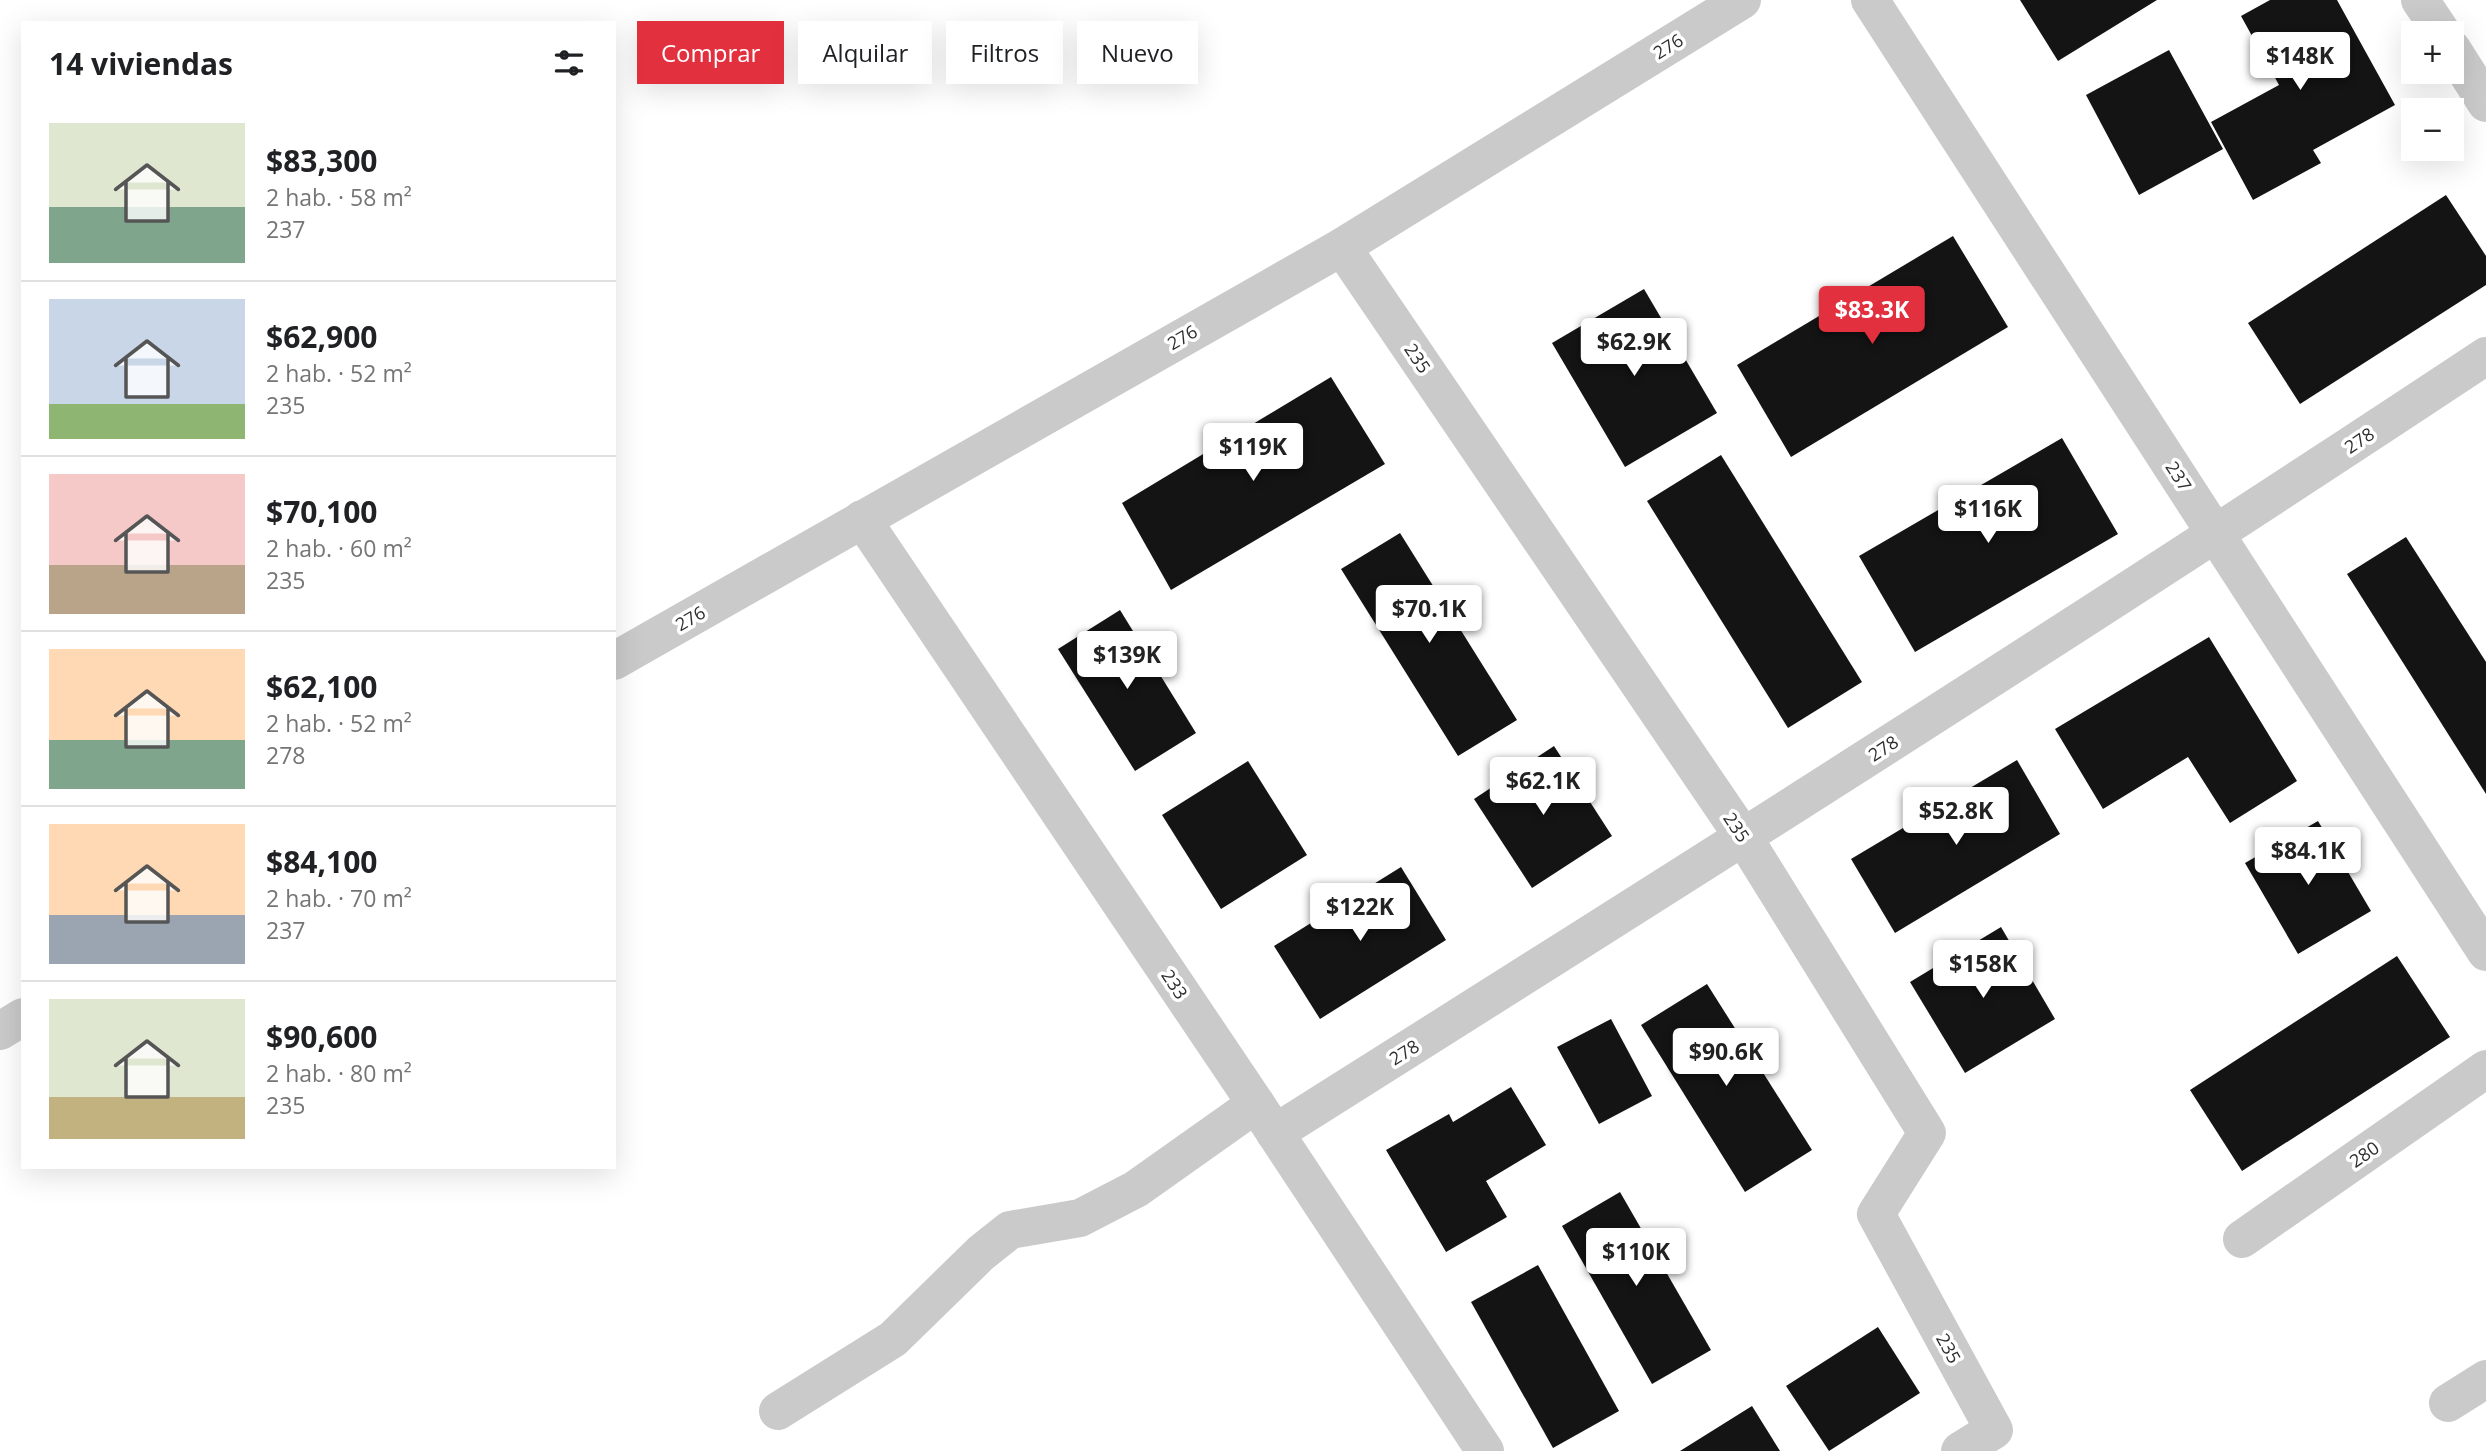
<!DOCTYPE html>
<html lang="es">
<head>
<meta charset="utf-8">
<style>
	:root { --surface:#fff; --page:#f2f2f2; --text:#202124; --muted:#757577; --line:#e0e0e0; --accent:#e3303e }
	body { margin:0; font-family:"Open Sans",sans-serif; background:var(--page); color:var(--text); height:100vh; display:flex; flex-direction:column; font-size:26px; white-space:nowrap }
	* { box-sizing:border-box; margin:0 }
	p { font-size:23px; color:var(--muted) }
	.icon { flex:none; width:38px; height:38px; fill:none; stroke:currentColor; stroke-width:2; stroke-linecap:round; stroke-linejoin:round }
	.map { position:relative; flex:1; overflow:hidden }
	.sheet { position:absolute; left:21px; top:21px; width:595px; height:1148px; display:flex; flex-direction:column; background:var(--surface); border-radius:0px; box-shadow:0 7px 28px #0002 }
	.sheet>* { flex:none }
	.hud { position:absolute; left:637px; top:21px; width:665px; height:63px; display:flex; gap:14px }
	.controls { position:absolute; left:2401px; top:21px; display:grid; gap:14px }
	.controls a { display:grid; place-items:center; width:63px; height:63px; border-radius:0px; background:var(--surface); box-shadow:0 7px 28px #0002; font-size:35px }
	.price { position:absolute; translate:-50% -60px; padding:0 16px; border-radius:7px; background:#fff; color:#222; font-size:23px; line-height:46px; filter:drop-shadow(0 2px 4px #0008) }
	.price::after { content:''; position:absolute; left:50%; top:42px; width:21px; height:16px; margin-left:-10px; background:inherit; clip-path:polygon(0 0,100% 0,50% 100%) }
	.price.on { background:var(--accent); color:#fff }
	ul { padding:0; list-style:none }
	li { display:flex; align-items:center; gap:21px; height:175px; padding:0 28px }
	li+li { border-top:2px solid var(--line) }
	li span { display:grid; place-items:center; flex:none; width:196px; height:140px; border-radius:0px; color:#555 }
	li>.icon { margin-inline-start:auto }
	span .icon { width:84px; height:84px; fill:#fffc; stroke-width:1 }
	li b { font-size:30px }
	h2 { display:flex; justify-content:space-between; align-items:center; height:84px; padding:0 28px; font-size:30px }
	.chip { padding:0 24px; border-radius:0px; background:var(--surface); box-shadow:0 7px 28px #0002; font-size:24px; line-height:63px }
	.chip.on { background:var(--accent); color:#fff }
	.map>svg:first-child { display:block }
	.building { fill:#141414 }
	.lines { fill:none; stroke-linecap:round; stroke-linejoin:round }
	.minor { stroke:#cacaca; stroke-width:38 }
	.tertiary { stroke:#cacaca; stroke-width:38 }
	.labels { text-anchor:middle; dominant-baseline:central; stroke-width:7; stroke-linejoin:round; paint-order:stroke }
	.street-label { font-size:18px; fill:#2d2d2d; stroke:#fff }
</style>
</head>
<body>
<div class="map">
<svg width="2486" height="1451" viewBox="0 0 2486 1451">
	<rect width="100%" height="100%" fill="#fff"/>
	<!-- building -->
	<g class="building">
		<path d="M2020,0H2157L2058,61Z"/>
		<path d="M2270,0H2337L2395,105L2313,150L2321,163L2253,200L2211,122L2279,85L2241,16Z"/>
		<path d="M2169,50L2223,149L2139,195L2086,95Z"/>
		<path d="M2446,195L2486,256V285L2300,404L2248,323Z"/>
		<path d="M1953,236L2008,327L1791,457L1737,365Z"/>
		<path d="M1644,289L1717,413L1625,467L1552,343Z"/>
		<path d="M1331,377L1385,464L1171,590L1122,503Z"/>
		<path d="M2062,438L2118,534L1915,652L1859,556Z"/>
		<path d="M1721,455L1862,682L1788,728L1647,501Z"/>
		<path d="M1400,533L1517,720L1458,756L1341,569Z"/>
		<path d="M2406,537L2486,662V794L2347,574Z"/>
		<path d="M1120,610L1196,733L1135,771L1058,649Z"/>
		<path d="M2209,637L2297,781L2230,823L2188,757L2103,809L2055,729Z"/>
		<path d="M1554,746L1612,836L1532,888L1474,799Z"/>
		<path d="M2017,760L2060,834L1895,933L1851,859Z"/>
		<path d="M1248,761L1307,855L1221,909L1162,815Z"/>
		<path d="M2318,821L2371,911L2298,954L2245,863Z"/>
		<path d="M1401,867L1446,940L1320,1019L1274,946Z"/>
		<path d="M2001,927L2055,1019L1965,1073L1910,982Z"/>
		<path d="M2397,956L2450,1037L2242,1171L2190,1090Z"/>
		<path d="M1707,984L1812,1150L1745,1192L1641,1025Z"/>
		<path d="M1611,1019L1652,1096L1599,1124L1557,1047Z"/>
		<path d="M1511,1087L1546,1145L1486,1181L1507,1217L1446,1252L1386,1150L1449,1114L1453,1122Z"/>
		<path d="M1620,1192L1711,1350L1652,1384L1562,1226Z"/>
		<path d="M1538,1265L1619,1411L1553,1448L1471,1302Z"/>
		<path d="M1878,1327L1920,1393L1829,1451L1786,1386Z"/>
		<path d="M1752,1406L1780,1451H1680Z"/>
	</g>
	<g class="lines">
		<!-- minor -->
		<g class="minor">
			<path d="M1870,0L2486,952"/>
			<path d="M2420,0L2442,33"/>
			<path d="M2452,49L2486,103"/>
			<path d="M1342,247L1744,838L1927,1133L1876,1214L1994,1430L1960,1451"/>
			<path d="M862,519L1256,1104L1485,1451"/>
			<path d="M1275,1133C1681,877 2086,621 2486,356"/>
			<path d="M2242,1239L2486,1069"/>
			<path d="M2448,1403L2486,1379"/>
			<path d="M778,1411L893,1339L981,1253L1010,1230L1080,1218L1136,1189L1256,1104"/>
		</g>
		<!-- tertiary -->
		<g class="tertiary">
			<path d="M614,661L1342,247L1742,0"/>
			<path d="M0,1031L23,1017"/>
		</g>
	</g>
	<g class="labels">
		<!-- street labels -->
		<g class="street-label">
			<text transform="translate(1668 46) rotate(-32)">276</text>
			<text transform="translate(1182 337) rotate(-30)">276</text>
			<text transform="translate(1418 358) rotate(56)">235</text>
			<text transform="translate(2359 440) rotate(-34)">278</text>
			<text transform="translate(2179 476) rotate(57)">237</text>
			<text transform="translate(690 618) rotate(-30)">276</text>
			<text transform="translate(1883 748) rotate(-33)">278</text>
			<text transform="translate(1737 827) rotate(56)">235</text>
			<text transform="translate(1175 984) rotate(56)">233</text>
			<text transform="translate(1404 1052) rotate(-32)">278</text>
			<text transform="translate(2364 1154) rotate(-35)">280</text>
			<text transform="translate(1949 1348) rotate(61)">235</text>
		</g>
	</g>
</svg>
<div class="controls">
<a>+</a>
<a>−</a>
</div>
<b class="price" style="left:2300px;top:92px">$148K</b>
<b class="price on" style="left:1872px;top:346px">$83.3K</b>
<b class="price" style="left:1634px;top:378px">$62.9K</b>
<b class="price" style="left:1253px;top:483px">$119K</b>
<b class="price" style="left:1988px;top:545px">$116K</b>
<b class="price" style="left:1429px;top:645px">$70.1K</b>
<b class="price" style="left:1127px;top:691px">$139K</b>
<b class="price" style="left:1543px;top:817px">$62.1K</b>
<b class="price" style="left:1956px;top:847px">$52.8K</b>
<b class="price" style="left:2308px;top:887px">$84.1K</b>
<b class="price" style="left:1360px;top:943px">$122K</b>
<b class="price" style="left:1983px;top:1000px">$158K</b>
<b class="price" style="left:1726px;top:1088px">$90.6K</b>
<b class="price" style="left:1636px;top:1288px">$110K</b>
<div class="hud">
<a class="chip on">Comprar</a>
<a class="chip">Alquilar</a>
<a class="chip">Filtros</a>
<a class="chip">Nuevo</a>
</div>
<section class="sheet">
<h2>14 viviendas<svg class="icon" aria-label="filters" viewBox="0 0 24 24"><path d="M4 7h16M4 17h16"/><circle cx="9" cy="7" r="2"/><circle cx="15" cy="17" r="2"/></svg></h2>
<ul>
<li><span style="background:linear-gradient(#dfe7d0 60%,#7fa58c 0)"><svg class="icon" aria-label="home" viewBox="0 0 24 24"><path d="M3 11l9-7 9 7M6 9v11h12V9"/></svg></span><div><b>$83,300</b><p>2 hab. · 58 m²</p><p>237</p></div></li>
<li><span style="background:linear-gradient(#c9d6e8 75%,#8fb573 0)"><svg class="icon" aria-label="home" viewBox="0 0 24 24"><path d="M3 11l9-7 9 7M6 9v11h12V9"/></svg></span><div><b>$62,900</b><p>2 hab. · 52 m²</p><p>235</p></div></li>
<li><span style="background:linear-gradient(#f6c9c9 65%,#b9a48a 0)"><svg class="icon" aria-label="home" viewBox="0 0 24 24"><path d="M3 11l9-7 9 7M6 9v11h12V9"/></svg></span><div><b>$70,100</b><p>2 hab. · 60 m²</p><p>235</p></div></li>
<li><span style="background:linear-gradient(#ffd9b3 65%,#7fa58c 0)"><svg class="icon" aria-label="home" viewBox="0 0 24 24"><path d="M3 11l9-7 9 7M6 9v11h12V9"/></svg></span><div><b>$62,100</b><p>2 hab. · 52 m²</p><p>278</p></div></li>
<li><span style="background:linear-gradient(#ffd9b3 65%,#9aa5b1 0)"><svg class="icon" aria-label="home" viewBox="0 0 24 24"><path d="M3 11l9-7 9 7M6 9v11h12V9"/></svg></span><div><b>$84,100</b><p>2 hab. · 70 m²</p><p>237</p></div></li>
<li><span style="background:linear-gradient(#dfe7d0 70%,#c2b280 0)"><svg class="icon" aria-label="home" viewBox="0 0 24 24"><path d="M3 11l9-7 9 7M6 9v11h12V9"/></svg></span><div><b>$90,600</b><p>2 hab. · 80 m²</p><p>235</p></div></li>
</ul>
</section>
</div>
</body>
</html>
